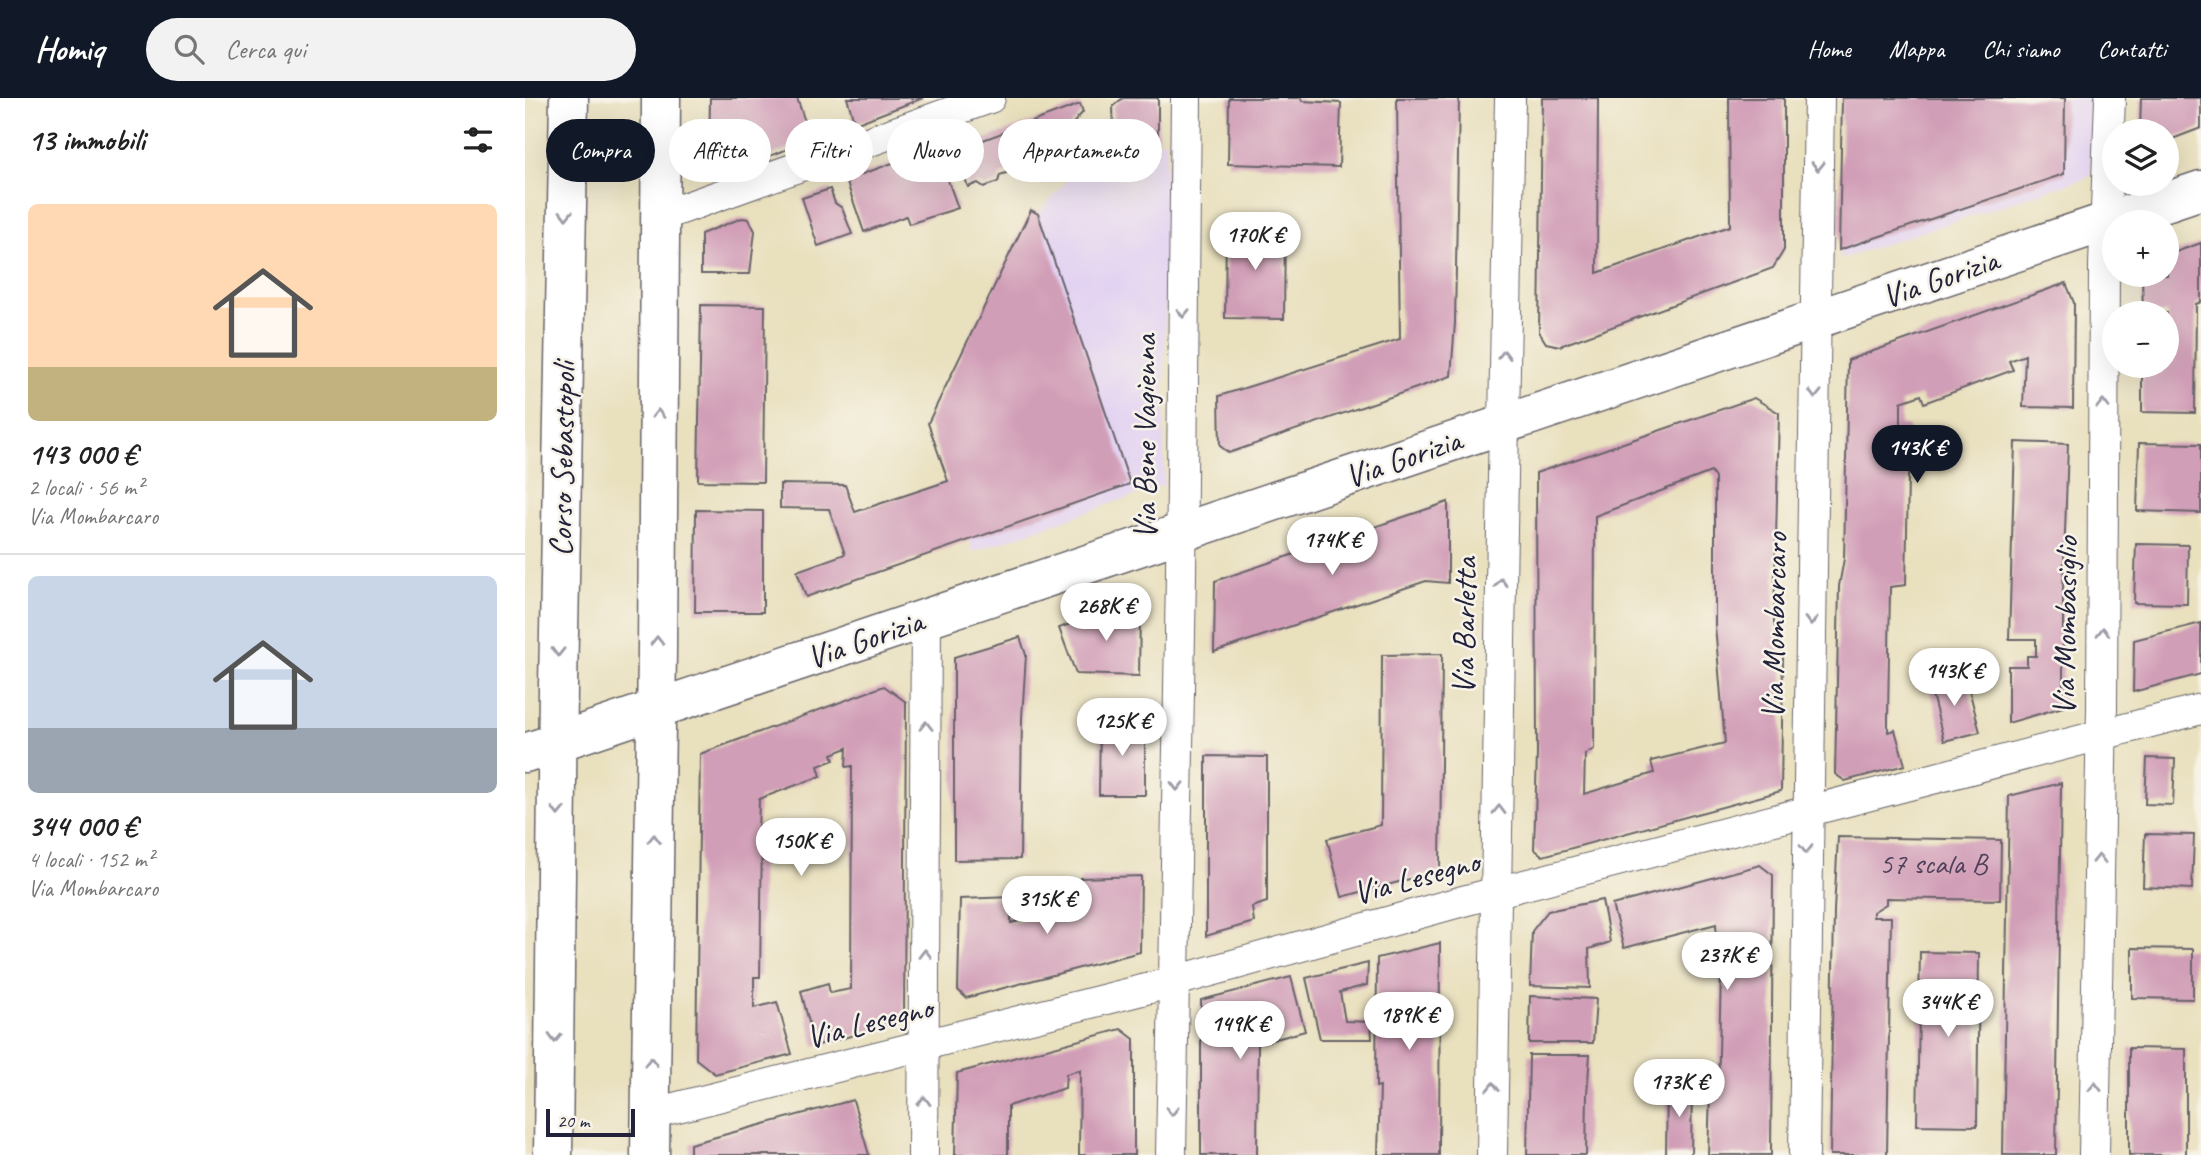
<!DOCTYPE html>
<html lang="it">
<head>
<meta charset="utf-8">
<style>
	:root { --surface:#fff; --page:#f2f2f2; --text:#222; --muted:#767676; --line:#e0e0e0; --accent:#111827 }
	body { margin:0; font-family:Caveat,sans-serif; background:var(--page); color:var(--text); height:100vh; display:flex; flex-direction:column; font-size:26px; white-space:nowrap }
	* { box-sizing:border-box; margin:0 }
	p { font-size:23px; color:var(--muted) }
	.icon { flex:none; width:38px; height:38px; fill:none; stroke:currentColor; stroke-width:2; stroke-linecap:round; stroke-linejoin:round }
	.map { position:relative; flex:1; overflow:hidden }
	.sheet { display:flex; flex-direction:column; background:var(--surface); width:525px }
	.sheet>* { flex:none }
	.hud { position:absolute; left:21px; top:21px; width:665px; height:63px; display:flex; gap:14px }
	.buttons { position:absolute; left:1577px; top:21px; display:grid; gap:14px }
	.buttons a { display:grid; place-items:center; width:77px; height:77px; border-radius:50%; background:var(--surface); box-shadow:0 7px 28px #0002; font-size:35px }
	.scale { position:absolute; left:21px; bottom:18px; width:89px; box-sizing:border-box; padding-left:7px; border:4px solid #22223b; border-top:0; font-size:19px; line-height:24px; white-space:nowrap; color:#22223b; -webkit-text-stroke:5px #f7f3e8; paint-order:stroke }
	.price { position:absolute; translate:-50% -60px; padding:0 16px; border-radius:24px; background:#fff; color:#222; font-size:23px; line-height:46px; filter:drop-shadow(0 2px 4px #0008) }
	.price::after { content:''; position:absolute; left:50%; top:42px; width:21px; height:16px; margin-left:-10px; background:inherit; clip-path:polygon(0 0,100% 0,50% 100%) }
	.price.on { background:var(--accent); color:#fff }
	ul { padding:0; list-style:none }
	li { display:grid; align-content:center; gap:14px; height:371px; padding:0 28px }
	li+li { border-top:2px solid var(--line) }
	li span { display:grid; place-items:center; height:217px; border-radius:10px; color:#555 }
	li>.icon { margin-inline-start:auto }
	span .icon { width:126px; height:126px; fill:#fffc; stroke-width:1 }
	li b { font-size:30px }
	h2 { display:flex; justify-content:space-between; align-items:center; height:84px; padding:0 28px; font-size:30px }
	.chip { padding:0 24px; border-radius:32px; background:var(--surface); box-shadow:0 7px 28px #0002; font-size:24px; line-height:63px }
	.chip.on { background:var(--accent); color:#fff }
	header { display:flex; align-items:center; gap:42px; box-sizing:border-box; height:98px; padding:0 35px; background:var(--accent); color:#fff }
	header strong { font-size:33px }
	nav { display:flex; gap:38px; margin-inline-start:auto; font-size:24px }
	.search { width:490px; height:63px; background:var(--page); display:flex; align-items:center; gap:18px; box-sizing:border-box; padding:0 24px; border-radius:38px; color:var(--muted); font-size:26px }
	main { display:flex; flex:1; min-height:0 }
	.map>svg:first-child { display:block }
	.built { fill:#e3d3f2 }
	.building { fill:#d19eb7; fill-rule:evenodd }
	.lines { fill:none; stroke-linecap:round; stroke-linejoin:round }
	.street-casing { stroke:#686469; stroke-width:32 }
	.secondary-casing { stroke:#686469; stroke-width:41 }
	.street { stroke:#fff; stroke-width:30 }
	.secondary { stroke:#fff; stroke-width:38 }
	.oneway { stroke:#9c9ca7 }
	.labels { text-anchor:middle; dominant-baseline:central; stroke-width:5; stroke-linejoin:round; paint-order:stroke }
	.number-label { font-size:30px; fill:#4e415a }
	.street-label { font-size:33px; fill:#22223b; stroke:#f7f3e8 }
</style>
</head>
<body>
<header>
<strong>Homiq</strong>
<div class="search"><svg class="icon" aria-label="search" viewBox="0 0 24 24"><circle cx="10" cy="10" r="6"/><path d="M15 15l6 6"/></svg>Cerca qui</div>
<nav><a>Home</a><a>Mappa</a><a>Chi siamo</a><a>Contatti</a></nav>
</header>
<main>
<section class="sheet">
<h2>13 immobili<svg class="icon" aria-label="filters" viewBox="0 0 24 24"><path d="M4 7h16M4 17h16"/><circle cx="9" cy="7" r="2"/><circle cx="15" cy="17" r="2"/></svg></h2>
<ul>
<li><span style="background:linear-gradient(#ffd9b3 75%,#c2b280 0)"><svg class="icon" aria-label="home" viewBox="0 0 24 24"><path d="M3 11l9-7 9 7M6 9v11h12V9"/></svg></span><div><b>143 000 €</b><p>2 locali · 56 m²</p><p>Via Mombarcaro</p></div></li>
<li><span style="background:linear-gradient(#c9d6e8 70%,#9aa5b1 0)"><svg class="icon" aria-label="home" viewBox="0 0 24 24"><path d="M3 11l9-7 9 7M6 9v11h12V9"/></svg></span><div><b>344 000 €</b><p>4 locali · 152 m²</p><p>Via Mombarcaro</p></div></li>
</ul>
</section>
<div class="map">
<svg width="1676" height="1057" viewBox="0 0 1676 1057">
	<rect width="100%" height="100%" fill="#f7f3e8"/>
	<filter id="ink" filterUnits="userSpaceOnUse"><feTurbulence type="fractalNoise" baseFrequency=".0143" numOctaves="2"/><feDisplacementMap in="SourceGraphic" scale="14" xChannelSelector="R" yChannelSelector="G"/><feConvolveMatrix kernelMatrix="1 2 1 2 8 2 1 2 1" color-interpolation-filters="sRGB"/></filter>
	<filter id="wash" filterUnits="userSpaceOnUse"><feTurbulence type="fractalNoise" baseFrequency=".00686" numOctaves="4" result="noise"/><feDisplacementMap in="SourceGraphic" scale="28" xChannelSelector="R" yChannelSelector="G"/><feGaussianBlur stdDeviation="1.57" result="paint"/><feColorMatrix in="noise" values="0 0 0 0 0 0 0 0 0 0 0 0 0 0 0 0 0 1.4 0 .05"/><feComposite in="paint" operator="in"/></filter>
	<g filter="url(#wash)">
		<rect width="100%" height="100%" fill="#e9e0be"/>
		<!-- built -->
		<g class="built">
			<path d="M1317,0H1567L1566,78L1315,161Z"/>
			<path d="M641,43L639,387L448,454L403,325L506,112L514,115L575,44Z"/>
		</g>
		<g id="blocks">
			<!-- building -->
			<g class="building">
				<path d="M185,0H272L286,42L206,73L184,56Z"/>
				<path d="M322,0H398L330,26Z"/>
				<path d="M598,0H633V44L589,45L588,8Z"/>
				<path d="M704,0H776L777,3L816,5L814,69L703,66Z"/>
				<path d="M872,0H934L930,225L926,278L704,355L695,348L694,298L875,241Z"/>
				<path d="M1017,0H1073L1072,175L1205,128L1204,0H1259V152L1248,170L1035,248L1021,245L1014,234Z"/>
				<path d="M1317,0H1540L1539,76L1314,152Z"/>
				<path d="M1616,0H1676V30L1642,43V33H1615Z"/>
				<path d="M555,6L558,14L544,30L522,46L503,53L508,66L475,77L473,84L459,89L453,85L443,89L431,52Z"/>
				<path d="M411,49L433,110L384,126L381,118L339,134L321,82Z"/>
				<path d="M305,91L310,105L317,110L327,136L293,148L277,100Z"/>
				<path d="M506,112L513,116L605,386L281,499L272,473L320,456L304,411L255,410V386L320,387L330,414L423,383L403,325Z"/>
				<path d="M217,120L224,121L230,133L225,176H176V136Z"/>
				<path d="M701,127L760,128L759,221L700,220Z"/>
				<path d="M1676,145V204L1671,206L1670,315L1617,314V268H1642V215H1618L1617,177H1642V157Z"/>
				<path d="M1541,185L1549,205L1548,310L1498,309L1500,257L1484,263L1488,272L1399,305L1396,297L1376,304V328H1384L1381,487L1365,489L1363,620V634L1370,632L1380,667L1320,683L1310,676L1314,488L1319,461L1323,262Z"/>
				<path d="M176,207L240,208L238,384L173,383Z"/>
				<path d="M1229,300L1254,315L1249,525L1258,559L1256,693L1018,758L1009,751L1012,656L1011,375ZM1186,374L1190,380V527L1200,645L1126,663L1129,675L1059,696L1060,656L1069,651L1070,418Z"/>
				<path d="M1490,344L1543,346L1538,493V609L1483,625V568H1502V558H1511V541H1484Z"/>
				<path d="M1614,345L1676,346V415L1612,413Z"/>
				<path d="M923,404V485L901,483L689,554L690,483Z"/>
				<path d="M171,412L238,413V514H170Z"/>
				<path d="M1611,446L1663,447L1662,506L1609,505Z"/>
				<path d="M605,504L615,514L614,578L551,576L534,530Z"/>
				<path d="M1676,525V576L1608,594L1609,542Z"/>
				<path d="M495,539L501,557L497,620L495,761L429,762V559Z"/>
				<path d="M917,556L915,773L817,799L802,741L856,727L857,557Z"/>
				<path d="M1440,576L1455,634L1419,643L1404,585Z"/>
				<path d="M359,588L381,604L379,923L290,948L276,893L303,885L305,895L326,891L327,668L321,669L322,650L307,656L309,662L293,668L296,678L234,701L233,737H237L235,879H229V910L252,904L267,956L190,976L171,961L175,656Z"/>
				<path d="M575,623L620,624V697H574Z"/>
				<path d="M681,658L742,659V804L727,809L729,824L681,838Z"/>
				<path d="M1622,660L1650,661L1648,707L1620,706Z"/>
				<path d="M1536,685L1531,1057H1478L1484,698Z"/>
				<path d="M1620,736L1669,737L1667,791L1618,789Z"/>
				<path d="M1313,739L1476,742L1475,802L1361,800V806L1348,814V819H1366L1362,1057H1305L1309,813Z"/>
				<path d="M1235,767L1248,777L1246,1057H1183L1185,994H1193L1196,876H1193L1191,826L1099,850L1087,807Z"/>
				<path d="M616,778L615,854L441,900L433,892L435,801L487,799L486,825L556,808L555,780Z"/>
				<path d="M1077,802L1085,844L1064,851L1065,890L1005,888L1007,833L1023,813Z"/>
				<path d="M915,845L914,1057H853L855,988L851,989L852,860Z"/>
				<path d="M1607,850L1668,851V901L1607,900Z"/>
				<path d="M1395,854L1454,855L1452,1028L1392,1027Z"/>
				<path d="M843,865L842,887L815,894L820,923L846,924L847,941H795L781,880Z"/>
				<path d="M766,879L780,933L733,946L732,1057H676V902Z"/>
				<path d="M1005,898L1071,901L1068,945H1004Z"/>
				<path d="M596,931L609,941V1057H554L555,972L541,976L540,990L483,1008V1057H430L432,975Z"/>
				<path d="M1604,950L1661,951V1057H1604Z"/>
				<path d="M1004,957H1065L1062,995L1061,1057H1002Z"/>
				<path d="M1142,985L1167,986L1166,1057H1141Z"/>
				<path d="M328,1002L344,1057H165V1046Z"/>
			</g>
		</g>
	</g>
	<g filter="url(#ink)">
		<use href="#blocks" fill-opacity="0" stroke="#686469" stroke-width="2"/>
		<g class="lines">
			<defs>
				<g id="street">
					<path d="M134,119L465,0"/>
					<path d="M125,1016L625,890L938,803L1676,611"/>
					<path d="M398,1057L401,521"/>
					<path d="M646,1057L656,476L661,0"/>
					<path d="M967,1057C973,705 977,352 985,0"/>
					<path d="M1279,1057C1282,705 1290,352 1294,0"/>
					<path d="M1569,1057L1577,609L1579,167L1585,0"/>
				</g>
				<g id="secondary">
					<path d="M0,655L1676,92"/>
					<path d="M28,1057L33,589L44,0"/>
					<path d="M125,1057L132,553L136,0"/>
				</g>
			</defs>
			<!-- street casing -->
			<use href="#street" class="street-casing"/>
			<!-- secondary casing -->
			<use href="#secondary" class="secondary-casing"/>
			<!-- street -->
			<use href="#street" class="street"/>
			<!-- secondary -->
			<use href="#secondary" class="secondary"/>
		</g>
		<!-- one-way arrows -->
		<defs><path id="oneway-chevron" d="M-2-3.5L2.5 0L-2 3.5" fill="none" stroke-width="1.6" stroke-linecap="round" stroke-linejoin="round" transform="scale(1.75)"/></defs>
		<g class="oneway">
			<use href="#oneway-chevron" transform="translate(1293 68) rotate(91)"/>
			<use href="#oneway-chevron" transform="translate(41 117) rotate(91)"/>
			<use href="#oneway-chevron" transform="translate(658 215) rotate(91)"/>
			<use href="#oneway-chevron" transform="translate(979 257) rotate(-89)"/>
			<use href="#oneway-chevron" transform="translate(1290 296) rotate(91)"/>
			<use href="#oneway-chevron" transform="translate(1578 306) rotate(-90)"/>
			<use href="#oneway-chevron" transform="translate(133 316) rotate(-90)"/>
			<use href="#oneway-chevron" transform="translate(976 485) rotate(-89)"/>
			<use href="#oneway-chevron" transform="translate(1286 523) rotate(91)"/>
			<use href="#oneway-chevron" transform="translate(1578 534) rotate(-90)"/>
			<use href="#oneway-chevron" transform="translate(132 543) rotate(-90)"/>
			<use href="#oneway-chevron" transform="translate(33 554) rotate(91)"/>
			<use href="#oneway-chevron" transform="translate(401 628) rotate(-90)"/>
			<use href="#oneway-chevron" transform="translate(652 688) rotate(91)"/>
			<use href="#oneway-chevron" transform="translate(974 712) rotate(-89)"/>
			<use href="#oneway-chevron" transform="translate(33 713) rotate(91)"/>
			<use href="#oneway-chevron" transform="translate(129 741) rotate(-89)"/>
			<use href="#oneway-chevron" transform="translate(1281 751) rotate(90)"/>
			<use href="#oneway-chevron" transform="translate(1574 761) rotate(-89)"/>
			<use href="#oneway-chevron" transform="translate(400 856) rotate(-90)"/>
			<use href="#oneway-chevron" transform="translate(30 940) rotate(91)"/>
			<use href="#oneway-chevron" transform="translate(126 964) rotate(-89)"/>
			<use href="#oneway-chevron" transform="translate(968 989) rotate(-89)"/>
			<use href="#oneway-chevron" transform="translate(1570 989) rotate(-89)"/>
			<use href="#oneway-chevron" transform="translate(399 1003) rotate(-89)"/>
			<use href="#oneway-chevron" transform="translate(647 1013) rotate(91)"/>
		</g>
	</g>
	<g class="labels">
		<!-- number labels -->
		<g class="number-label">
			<text x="1408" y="765">57 scala B</text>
		</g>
		<!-- street labels -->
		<g class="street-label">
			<text transform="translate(1415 180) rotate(-19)">Via Gorizia</text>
			<text transform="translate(620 339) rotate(-90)">Via Bene Vagienna</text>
			<text transform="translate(878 360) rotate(-19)">Via Gorizia</text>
			<text transform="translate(37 361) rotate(-89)">Corso Sebastopoli</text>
			<text transform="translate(939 528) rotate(-89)">Via Barletta</text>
			<text transform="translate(1249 528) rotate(-89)">Via Mombarcaro</text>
			<text transform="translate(1540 528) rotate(-89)">Via Mombasiglio</text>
			<text transform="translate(340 541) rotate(-19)">Via Gorizia</text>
			<text transform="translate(891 779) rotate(-15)">Via Lesegno</text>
			<text transform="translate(344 924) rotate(-14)">Via Lesegno</text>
		</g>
	</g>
</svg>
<div class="buttons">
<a><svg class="icon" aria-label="layers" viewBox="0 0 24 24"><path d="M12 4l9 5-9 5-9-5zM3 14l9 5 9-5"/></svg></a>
<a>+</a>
<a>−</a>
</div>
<div class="scale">20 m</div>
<b class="price" style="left:730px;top:174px">170K €</b>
<b class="price on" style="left:1392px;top:387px">143K €</b>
<b class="price" style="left:807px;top:479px">174K €</b>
<b class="price" style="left:581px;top:545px">268K €</b>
<b class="price" style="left:1429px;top:610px">143K €</b>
<b class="price" style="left:597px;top:660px">125K €</b>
<b class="price" style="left:276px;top:780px">150K €</b>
<b class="price" style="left:522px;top:838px">315K €</b>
<b class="price" style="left:1202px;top:894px">237K €</b>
<b class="price" style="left:1423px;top:941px">344K €</b>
<b class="price" style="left:884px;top:954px">189K €</b>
<b class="price" style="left:715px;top:963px">149K €</b>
<b class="price" style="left:1154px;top:1021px">173K €</b>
<div class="hud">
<a class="chip on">Compra</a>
<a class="chip">Affitta</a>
<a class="chip">Filtri</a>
<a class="chip">Nuovo</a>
<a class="chip">Appartamento</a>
</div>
</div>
</main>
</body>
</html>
